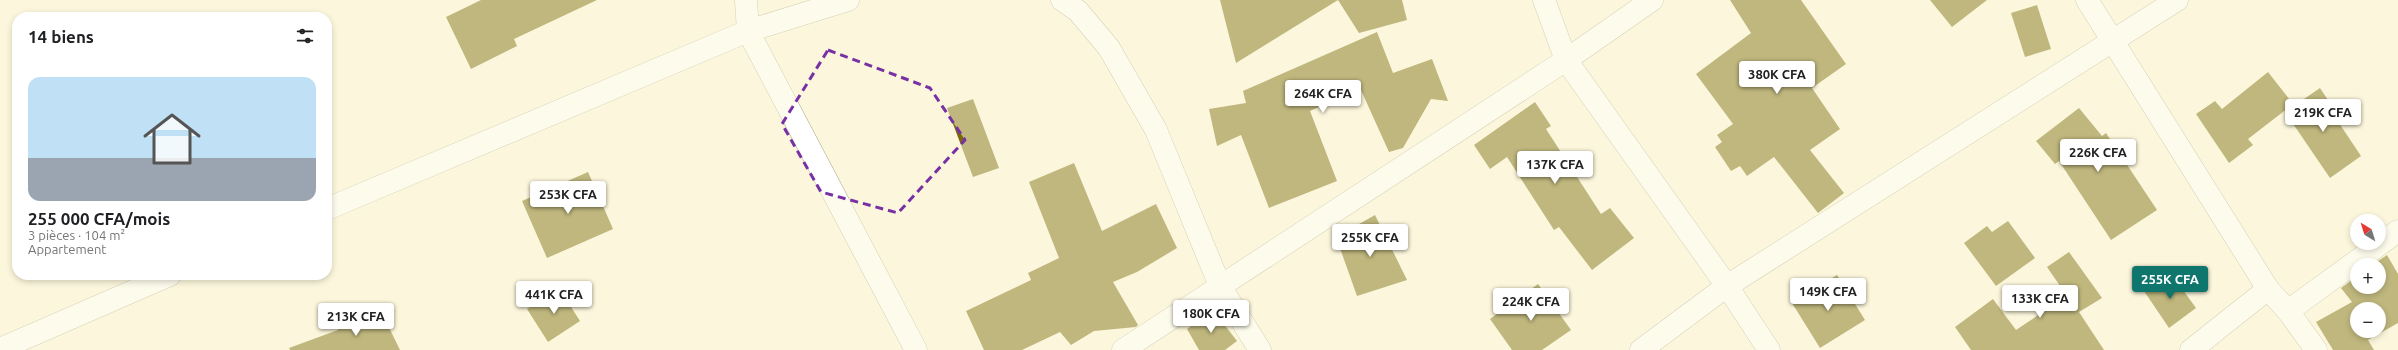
<!DOCTYPE html>
<html lang="fr">
<head>
<meta charset="utf-8">
<style>
	:root { --surface:#fff; --page:#f2f2f2; --text:#202124; --muted:#757577; --line:#e0e0e0; --accent:#0f766e }
	body { margin:0; font-family:Ubuntu,sans-serif; background:var(--page); color:var(--text); height:100vh; display:flex; flex-direction:column; font-size:15px; white-space:nowrap }
	* { box-sizing:border-box; margin:0 }
	p { font-size:13px; color:var(--muted) }
	.icon { flex:none; width:22px; height:22px; fill:none; stroke:currentColor; stroke-width:2; stroke-linecap:round; stroke-linejoin:round }
	.map { position:relative; flex:1; overflow:hidden }
	.side { position:absolute; left:12px; top:12px; width:320px; height:268px; display:flex; flex-direction:column; background:var(--surface); border-radius:16px; box-shadow:0 2px 6px #0003 }
	.side>* { flex:none }
	.needle { width:26px; rotate:322deg }
	.buttons { position:absolute; left:2350px; top:214px; display:grid; gap:8px }
	.buttons a { display:grid; place-items:center; width:36px; height:36px; border-radius:50%; background:var(--surface); box-shadow:0 2px 6px #0003; font-size:20px }
	.price { position:absolute; translate:-50% -34px; padding:0 9px; border-radius:4px; background:#fff; color:#222; font-size:13px; line-height:26px; filter:drop-shadow(0 1px 2px #0008) }
	.price::after { content:''; position:absolute; left:50%; top:24px; width:12px; height:9px; margin-left:-6px; background:inherit; clip-path:polygon(0 0,100% 0,50% 100%) }
	.price.current { background:var(--accent); color:#fff }
	ul { padding:0; list-style:none }
	li { display:grid; align-content:center; gap:8px; height:212px; padding:0 16px }
	li+li { border-top:1px solid var(--line) }
	li span { display:grid; place-items:center; height:124px; border-radius:12px; color:#555 }
	li>.icon { margin-inline-start:auto }
	span .icon { width:72px; height:72px; fill:#fffc; stroke-width:1 }
	li b { font-size:17px }
	h2 { display:flex; justify-content:space-between; align-items:center; height:48px; padding:0 16px; font-size:17px }
	.map>svg:first-child { display:block }
	.building { fill:#77680a; fill-rule:evenodd }
	.lines { fill:none; stroke-linecap:round; stroke-linejoin:round }
	.minor-casing { stroke:#a5a187; stroke-width:23 }
	.minor { stroke:#fff; stroke-width:22 }
	.marked { fill:none; stroke:#7731a5; stroke-width:3; stroke-dasharray:8 5; stroke-linejoin:round }
</style>
</head>
<body>
<div class="map">
<svg width="2398" height="350" viewBox="0 0 2398 350">
	<rect width="100%" height="100%" fill="#fcf7dc"/>
	<!-- building -->
	<g class="building">
		<path d="M481,0H597L514,39L517,46L471,69L446,17Z"/>
		<path d="M1220,0H1402L1407,20L1359,33L1338,0L1236,63Z"/>
		<path d="M1730,0H1801L1846,64L1812,88L1840,129L1810,150L1844,193L1818,213L1774,157L1747,176L1740,166L1731,171L1715,147L1722,142L1717,135L1733,124L1696,74L1751,33Z"/>
		<path d="M1930,0H1987L1952,27Z"/>
		<path d="M2037,5L2051,49L2025,57L2011,13Z"/>
		<path d="M1377,32L1393,73L1432,59L1448,101L1431,99L1403,148L1389,152L1360,88L1310,111L1337,181L1269,208L1241,135L1217,146L1209,109L1246,103L1243,91Z"/>
		<path d="M2268,72L2293,104L2248,139L2253,145L2229,163L2196,114L2215,101L2222,109Z"/>
		<path d="M2320,88L2340,118L2337,120L2361,156L2330,178L2285,112Z"/>
		<path d="M973,99L999,168L973,177L947,108Z"/>
		<path d="M1535,102L1551,126L1546,129L1601,214L1610,208L1634,238L1592,270L1559,227L1554,230L1507,157L1490,169L1474,145Z"/>
		<path d="M2079,108L2102,136L2106,133L2157,210L2111,240L2059,161L2055,164L2036,141Z"/>
		<path d="M1074,163L1102,231L1156,204L1177,248L1137,272L1113,282L1138,325L1136,327L1094,331L1071,345L1060,332L1022,350H984L966,311L1031,280L1028,273L1059,258L1029,182Z"/>
		<path d="M588,172L613,229L547,258L522,201Z"/>
		<path d="M1375,215L1407,280L1357,296L1336,237Z"/>
		<path d="M2008,221L2035,258L1996,286L1964,243L1987,226L1992,232Z"/>
		<path d="M2069,252L2102,298L2079,312L2104,350H1971L1955,327L1993,299L2016,330L2067,296L2047,267Z"/>
		<path d="M2387,255L2398,274V323L2368,340L2374,350H2333L2316,322L2352,302L2341,288L2357,276V287H2379V265H2372ZM2357,309H2379V331H2357Z"/>
		<path d="M2170,272L2196,308L2169,328L2144,291Z"/>
		<path d="M1837,275L1865,320L1820,348L1792,303Z"/>
		<path d="M1538,284L1571,330L1542,350H1512L1490,319Z"/>
		<path d="M559,288L580,321L548,342L527,309Z"/>
		<path d="M380,309L400,350H290L289,348L338,330L340,326L352,323Z"/>
		<path d="M1213,310L1237,341L1225,350H1199L1187,329Z"/>
	</g>
	<g class="lines">
		<defs>
			<g id="minor">
				<path d="M746,0L748,31L916,350"/>
				<path d="M1062,0L1078,11L1109,48L1156,130L1220,286L1260,350"/>
				<path d="M1544,0L1566,60L1727,286L1769,350"/>
				<path d="M2087,0L2268,289L2288,311L2316,350"/>
				<path d="M327,209L748,31L848,0"/>
				<path d="M2288,311L2398,231"/>
				<path d="M0,349L170,275"/>
				<path d="M1123,350L1566,60L1652,0"/>
				<path d="M1641,350L1727,286L2177,0"/>
				<path d="M2191,350L2268,289"/>
			</g>
		</defs>
		<!-- minor casing -->
		<use href="#minor" class="minor-casing"/>
		<!-- minor -->
		<use href="#minor" class="minor"/>
	</g>
	<!-- marked area -->
	<path d="M0 0H2398V350H0ZM828,50L930,88L965,140L898,213L821,192L782,124Z" fill="#fcf7dc" fill-opacity=".55" fill-rule="evenodd"/>
	<path class="marked" d="M828,50L930,88L965,140L898,213L821,192L782,124Z"/>
</svg>
<div class="buttons">
<a><svg class="needle" viewBox="-14 -14 28 28"><path d="M0-13l5 13h-10z" fill="#e53935"/><path d="M0 13l5-13h-10z" fill="#757577"/></svg></a>
<a>+</a>
<a>−</a>
</div>
<b class="price" style="left:1777px;top:95px">380K CFA</b>
<b class="price" style="left:1323px;top:114px">264K CFA</b>
<b class="price" style="left:2323px;top:133px">219K CFA</b>
<b class="price" style="left:2098px;top:173px">226K CFA</b>
<b class="price" style="left:1555px;top:185px">137K CFA</b>
<b class="price" style="left:568px;top:215px">253K CFA</b>
<b class="price" style="left:1370px;top:258px">255K CFA</b>
<b class="price current" style="left:2170px;top:300px">255K CFA</b>
<b class="price" style="left:1828px;top:312px">149K CFA</b>
<b class="price" style="left:554px;top:315px">441K CFA</b>
<b class="price" style="left:2040px;top:319px">133K CFA</b>
<b class="price" style="left:1531px;top:322px">224K CFA</b>
<b class="price" style="left:1211px;top:334px">180K CFA</b>
<b class="price" style="left:356px;top:337px">213K CFA</b>
<section class="side">
<h2>14 biens<svg class="icon" aria-label="filters" viewBox="0 0 24 24"><path d="M4 7h16M4 17h16"/><circle cx="9" cy="7" r="2"/><circle cx="15" cy="17" r="2"/></svg></h2>
<ul>
<li><span style="background:linear-gradient(#bfe0f5 65%,#9aa5b1 0)"><svg class="icon" aria-label="home" viewBox="0 0 24 24"><path d="M3 11l9-7 9 7M6 9v11h12V9"/></svg></span><div><b>255 000 CFA/mois</b><p>3 pièces · 104 m²</p><p>Appartement</p></div></li>
</ul>
</section>
</div>
</body>
</html>
